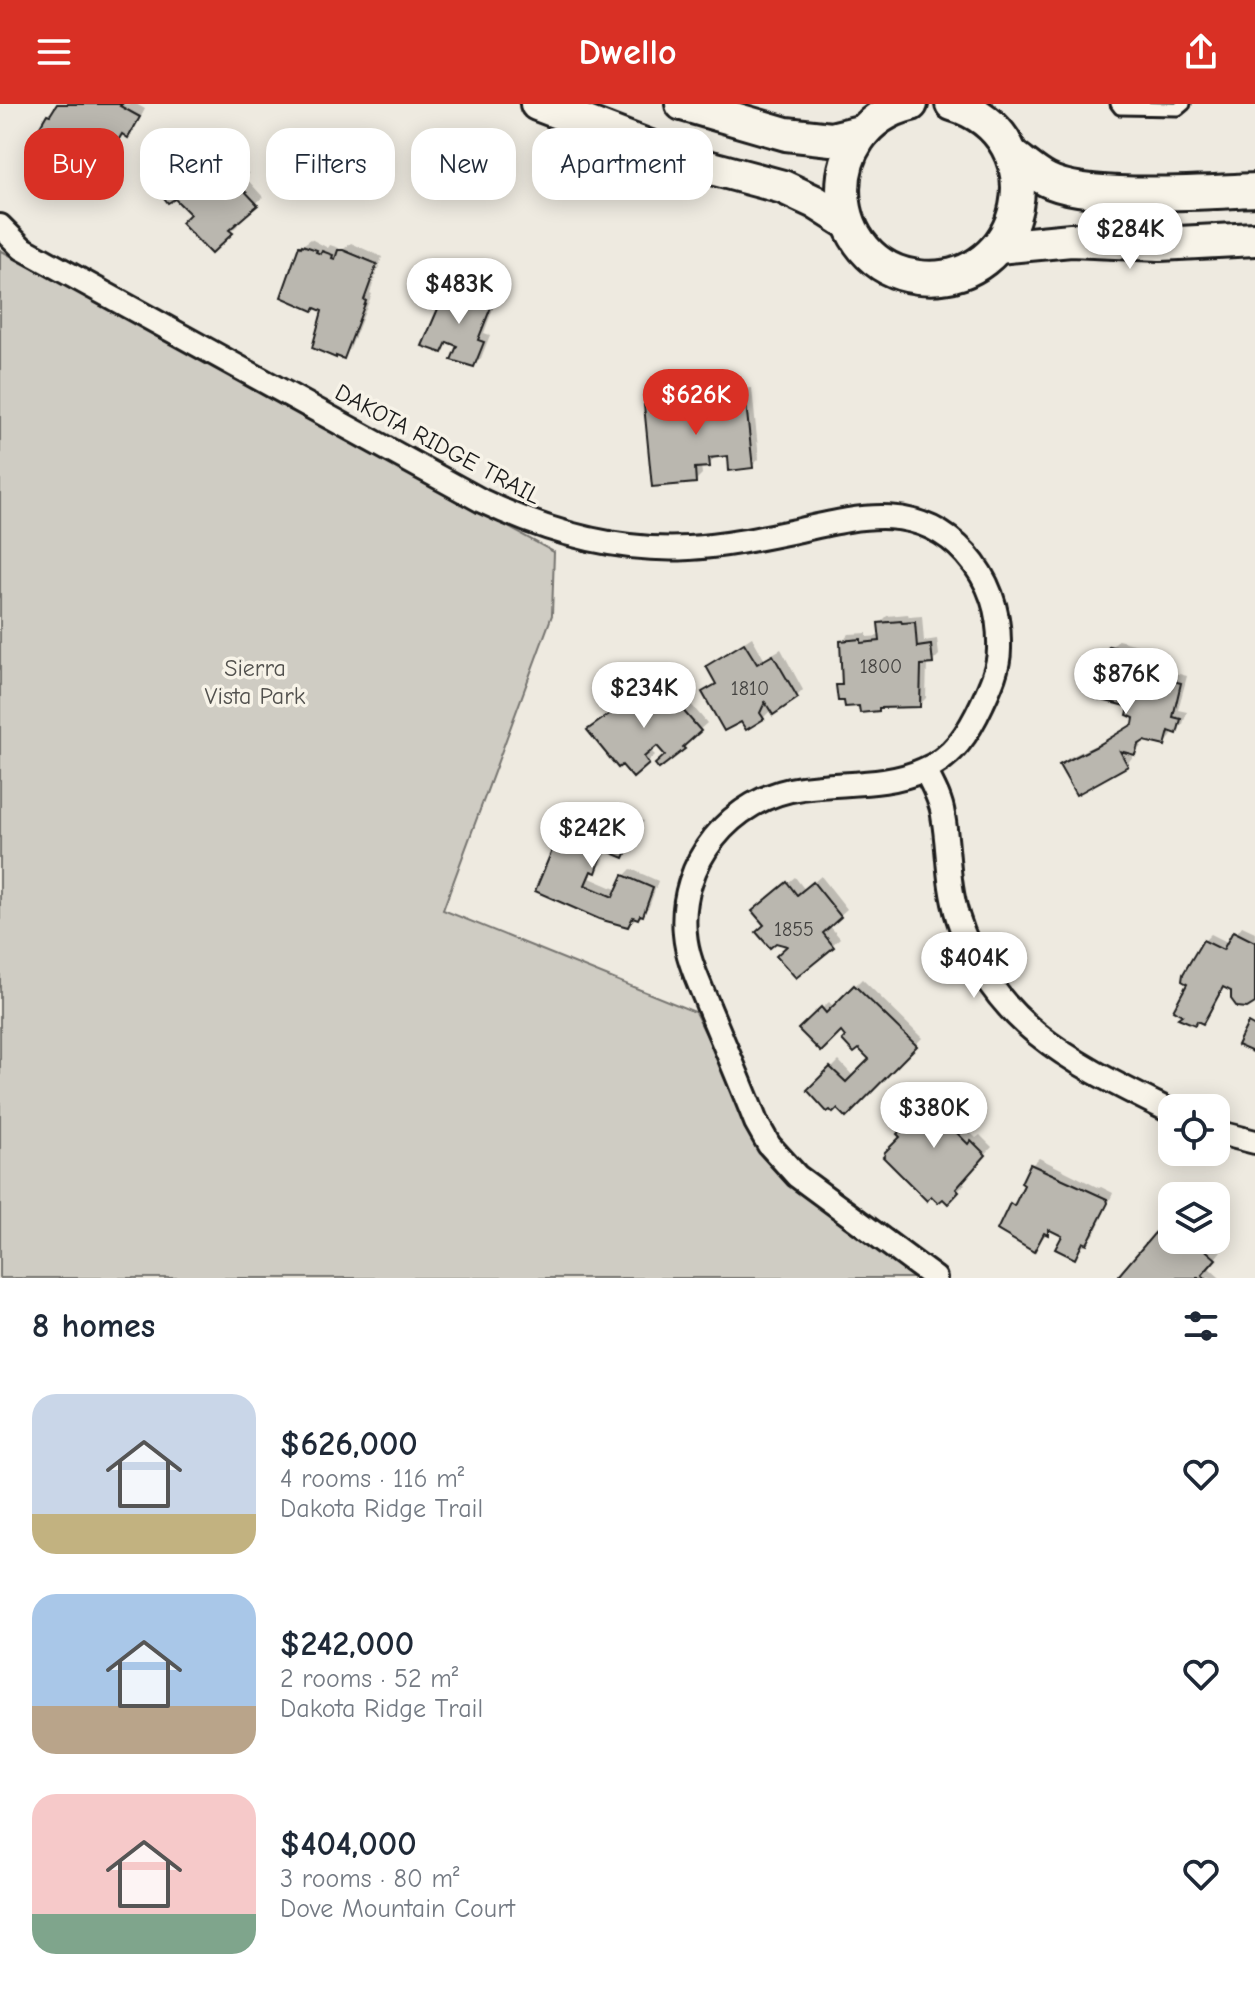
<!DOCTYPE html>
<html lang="en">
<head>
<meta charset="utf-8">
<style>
	:root { --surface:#fff; --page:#f2f2f3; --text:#1f2937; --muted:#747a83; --accent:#d93025 }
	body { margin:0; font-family:"Comic Neue",sans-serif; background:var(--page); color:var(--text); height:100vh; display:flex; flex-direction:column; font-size:30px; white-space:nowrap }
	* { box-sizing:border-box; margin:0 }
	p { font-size:26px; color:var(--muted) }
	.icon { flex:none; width:44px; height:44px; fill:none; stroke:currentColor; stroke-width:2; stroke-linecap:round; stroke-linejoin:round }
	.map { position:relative; height:1174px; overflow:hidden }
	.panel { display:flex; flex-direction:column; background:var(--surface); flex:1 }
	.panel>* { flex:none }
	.banner { position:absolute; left:24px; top:24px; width:800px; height:72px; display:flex; gap:16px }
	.buttons { position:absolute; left:1158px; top:990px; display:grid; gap:16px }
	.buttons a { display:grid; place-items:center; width:72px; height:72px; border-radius:16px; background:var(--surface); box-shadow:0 4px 20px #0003; font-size:40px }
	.price { position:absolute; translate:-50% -68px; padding:0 18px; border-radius:28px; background:#fff; color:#222; font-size:26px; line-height:52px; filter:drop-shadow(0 2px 4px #0008) }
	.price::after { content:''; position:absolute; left:50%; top:48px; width:24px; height:18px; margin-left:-12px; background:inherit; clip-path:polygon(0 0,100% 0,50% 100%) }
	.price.selected { background:var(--accent); color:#fff }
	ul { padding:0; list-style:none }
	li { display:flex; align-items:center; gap:24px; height:200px; padding:0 32px }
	li span { display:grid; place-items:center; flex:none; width:224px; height:160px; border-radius:24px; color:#555 }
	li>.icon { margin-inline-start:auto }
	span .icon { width:96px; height:96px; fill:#fffc; stroke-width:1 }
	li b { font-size:34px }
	h2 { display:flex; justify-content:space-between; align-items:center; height:96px; padding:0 32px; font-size:34px }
	.tag { padding:0 28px; border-radius:24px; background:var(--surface); box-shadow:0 4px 20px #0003; font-size:28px; line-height:72px }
	.tag.selected { background:var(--accent); color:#fff }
	header { display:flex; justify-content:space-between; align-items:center; height:104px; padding:0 32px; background:var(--accent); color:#fff; font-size:36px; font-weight:800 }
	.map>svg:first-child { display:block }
	.green { fill:#cfccc3; stroke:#767470; stroke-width:2 }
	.shadow { fill:#0003 }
	.building { fill:#bab7af; stroke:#1c1c1c; stroke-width:2 }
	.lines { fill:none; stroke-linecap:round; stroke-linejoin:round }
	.service-casing { stroke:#1c1c1c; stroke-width:17 }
	.minor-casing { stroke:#1c1c1c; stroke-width:28 }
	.secondary-casing { stroke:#1c1c1c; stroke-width:38 }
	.service { stroke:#f7f3e8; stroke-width:11 }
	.minor { stroke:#f7f3e8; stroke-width:22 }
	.secondary { stroke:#f7f3e8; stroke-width:32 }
	.labels { text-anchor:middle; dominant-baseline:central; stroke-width:7; stroke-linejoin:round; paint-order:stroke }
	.number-label { font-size:20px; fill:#444341 }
	.street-label { font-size:24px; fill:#1c1c1c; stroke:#f7f3e8 }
	.park-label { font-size:24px; fill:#52514e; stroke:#f7f3e8 }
</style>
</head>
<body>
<header><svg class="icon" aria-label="menu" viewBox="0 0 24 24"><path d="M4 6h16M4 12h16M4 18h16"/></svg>Dwello<svg class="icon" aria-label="share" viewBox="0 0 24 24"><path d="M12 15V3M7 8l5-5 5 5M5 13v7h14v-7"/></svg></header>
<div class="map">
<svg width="1255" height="1174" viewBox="0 0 1255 1174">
	<rect width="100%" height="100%" fill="#eeeae0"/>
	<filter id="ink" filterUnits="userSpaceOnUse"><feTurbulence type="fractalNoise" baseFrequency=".0125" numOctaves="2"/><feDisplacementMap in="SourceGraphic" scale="16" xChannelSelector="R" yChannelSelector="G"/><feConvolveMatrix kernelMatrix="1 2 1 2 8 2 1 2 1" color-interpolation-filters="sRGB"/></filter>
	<g filter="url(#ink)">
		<!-- green -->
		<path class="green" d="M0,146L554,448L552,511L443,806L695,908L770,1059L924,1174H0Z"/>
		<!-- shadow -->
		<g class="shadow">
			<path d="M59,0H136L145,5L135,24L128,31L124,29L109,49L98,43L89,56L92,58L85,69L78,76L59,46L49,11Z"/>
			<path d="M215,33L223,41L219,44L240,65L242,63L249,70L245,73L263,93L235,118L238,121L211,147L170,73L210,34V38Z"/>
			<path d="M311,135L328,144L330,141L339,144L337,151L351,139L382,153L370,189L372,190L350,245L343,252L300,143Z"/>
			<path d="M454,180L468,186L474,181L498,191L484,229L490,231L481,254L474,261L459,241L450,237L442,247L447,187Z"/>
			<path d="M752,284L759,355L752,362L730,350L716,351L709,361L701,362L702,370L695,377L646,301L653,294Z"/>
			<path d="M908,510L909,513L922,512L924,537L937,535L939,551L932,558L927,559L926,594L919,601L881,602L878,605L861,599L838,582L843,577L842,538L849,530L867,529V533L881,532L880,519L887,512Z"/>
			<path d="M752,533L764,555L781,545L803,586L796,593L772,605L763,614L742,615L704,589L717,578L708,562Z"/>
			<path d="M1118,536L1142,542L1140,552L1173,561L1171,568L1187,572L1178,606L1187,608L1183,620L1176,627L1173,626L1171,633L1164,640L1143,634L1141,642L1127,660L1061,661L1068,654L1106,636L1135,618L1131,602L1101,579L1094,562L1102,554H1108L1111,543Z"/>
			<path d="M661,567L671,580L669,583L686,602L690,599L707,619L689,635L691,637L684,644L660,662L668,651L657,639L650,646L655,651L633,671L629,597Z"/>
			<path d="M577,700L610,714L616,708L644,717L631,745L624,752L608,745L602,760L594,766L590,774L618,786L624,772L631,765L658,777L649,803L628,821L538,785L570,707Z"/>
			<path d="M821,772L847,805L829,821L840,834L797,872L790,841L766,821L762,800L795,773L805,786Z"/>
			<path d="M1242,822L1255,828V897L1225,882L1209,911L1202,918L1189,879L1204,837L1211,830L1229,839Z"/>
			<path d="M862,875L922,934L846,1011L810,986L839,957L854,973L872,955L841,926L801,925L829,898L834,903Z"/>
			<path d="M949,984L974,1005L960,1019L976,1034L980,1031L992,1043L961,1076L965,1080L948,1097L932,1089L902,1033L911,1018L902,1010L921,992L931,1002Z"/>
			<path d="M1039,1054L1099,1084L1101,1083L1113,1089L1094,1131L1074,1152L1064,1131L1051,1124L1034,1145L1011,1101L1020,1094L1032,1061Z"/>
			<path d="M1172,1113V1136H1209L1221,1147L1208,1163L1220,1174H1123L1121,1171Z"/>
		</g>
		<!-- building -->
		<g class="building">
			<path d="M57,0H122L120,2L140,13L128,34L122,30L109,52L97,45L89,59L78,53L75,58L86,65L79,78L73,75L71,78L46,64L56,47L33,34L47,10L50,11Z"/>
			<path d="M204,37V42L207,39L217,49L214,52L231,70L234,68L243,78L239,81L258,101L229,126L233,129L211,150L181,119L190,110L175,95L168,99L158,86L164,81L161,79Z"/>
			<path d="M302,141L317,146L316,148L321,150L322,147L333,151L332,154L335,155L338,146H343L377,160L364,196L366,197L344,255L336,252V254L312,244L322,207L315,204L313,207L281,193L299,142L301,143Z"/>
			<path d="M446,186L463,193L465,186L493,198L478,236L484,238L474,263L451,256L457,242L447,238L442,249L422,242Z"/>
			<path d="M745,290L753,364L729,367L728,352L709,354L710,363L695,364L696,379L652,383L644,301Z"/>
			<path d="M901,517L902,519L915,518L917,543L931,541L933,560L921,561L920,603L879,604V607L860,609L859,602L845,603L844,597H838L836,581H842L840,537L861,535V539L880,537L878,519Z"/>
			<path d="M744,539L757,560L773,551L798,594L773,611L765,598L760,609L764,615L746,626L741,618L724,627L702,588L716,580L706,562Z"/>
			<path d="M1109,542L1137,549L1134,559L1167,568L1165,575L1181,579L1173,613L1181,615L1177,630L1169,627L1165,642L1144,637L1138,641L1135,651L1120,647L1128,662L1076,691L1059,661L1097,642L1133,620L1134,614L1127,611L1129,603L1094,594L1098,580L1089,574L1093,560L1104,561Z"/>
			<path d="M653,573L666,588L663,591L678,608L681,604L701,627L683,643L685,645L659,665L655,660L665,651L657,642L644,653L649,660L633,674L622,661L618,664L587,626L619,603Z"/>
			<path d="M569,706L604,721L607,714L638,724L624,754L600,744L597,750L602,752L596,769L591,767L585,781L613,793L623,771L653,784L643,812L640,811L638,815L633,813L628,823L599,815L535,787Z"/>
			<path d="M787,778L797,791L813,778L841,813L823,829L834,843L796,874L776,852L787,842L776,839L770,844L756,828L764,821L752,807Z"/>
			<path d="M1233,827L1255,838V899L1247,904L1237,903L1231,895V887L1223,883L1203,920L1197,917L1195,921L1178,914L1182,911L1173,906L1187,880L1182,877L1183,870L1203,836L1223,846Z"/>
			<path d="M854,881L917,942L846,1014L837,1005L833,1009L830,1006L827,1008L807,986L830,963L846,978L869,955L859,945L854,949L842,936L845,933L841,928L821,948L798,925L821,903L826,909Z"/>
			<path d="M1248,919L1255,923V949L1237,941Z"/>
			<path d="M941,989L969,1013L955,1027L968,1040L971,1036L986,1051L956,1085L959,1088L948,1100L943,1095L938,1099L931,1092L927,1097L883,1053L885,1051L884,1049L900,1033L897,1030L908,1018L899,1010L912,997L923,1007Z"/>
			<path d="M1030,1060L1107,1095L1108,1099L1087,1140L1083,1138L1075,1155L1055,1145L1062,1132L1048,1125V1131L1044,1129L1034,1148L997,1126L1010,1099L1014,1102L1024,1081L1021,1079Z"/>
			<path d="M1164,1118L1172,1124V1136H1194L1216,1155L1202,1171L1205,1174H1120L1119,1171Z"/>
		</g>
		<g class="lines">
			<defs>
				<path id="service" d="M1117,0L1120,4L1178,5L1184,0"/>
				<g id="minor">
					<path d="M0,122L22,144L482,397C547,428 616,448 689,444C723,442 757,435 791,428C854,414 916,395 966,450C991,478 1000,509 999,545C999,564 990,583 982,600C969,628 953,654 923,666C886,683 842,678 802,684C731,693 678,759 685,830C687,856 700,880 709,904C725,942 741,980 756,1018L769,1041L797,1072L935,1174"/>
					<path d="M925,666C932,680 941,695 943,711C949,745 947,780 958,814C992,923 1078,961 1172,1008"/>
					<path d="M1216,1028L1255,1038"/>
				</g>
				<g id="secondary">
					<path d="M537,0L689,58L783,83L815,98L848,119"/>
					<path d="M682,0L786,30L831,35L864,27"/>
					<path d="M911,0C814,23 825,162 918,173C1027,185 1059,32 952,0"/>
					<path d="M1012,51C1023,59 1035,70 1047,76C1087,97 1207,88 1255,86"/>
					<path d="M998,143L1071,136L1160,140L1255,135"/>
				</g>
			</defs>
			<!-- service casing -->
			<use href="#service" class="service-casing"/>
			<!-- minor casing -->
			<use href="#minor" class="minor-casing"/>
			<!-- secondary casing -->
			<use href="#secondary" class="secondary-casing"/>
			<!-- service -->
			<use href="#service" class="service"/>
			<!-- minor -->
			<use href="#minor" class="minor"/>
			<!-- secondary -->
			<use href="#secondary" class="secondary"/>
		</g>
	</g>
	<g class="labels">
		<!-- number labels -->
		<g class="number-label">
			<text x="881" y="562">1800</text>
			<text x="750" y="584">1810</text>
			<text x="794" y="825">1855</text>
		</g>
		<!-- street labels -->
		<g class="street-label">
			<text transform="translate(438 340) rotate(28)">DAKOTA RIDGE TRAIL</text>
		</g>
		<!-- park labels -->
		<g class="park-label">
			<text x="255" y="564">Sierra<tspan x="255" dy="28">Vista Park</tspan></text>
		</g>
	</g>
</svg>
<div class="buttons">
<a><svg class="icon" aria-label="locate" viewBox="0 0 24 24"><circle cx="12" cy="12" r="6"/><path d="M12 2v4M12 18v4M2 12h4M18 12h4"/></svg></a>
<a><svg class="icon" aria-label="layers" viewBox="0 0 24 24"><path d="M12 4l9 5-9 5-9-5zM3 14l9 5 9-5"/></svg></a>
</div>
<b class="price" style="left:1130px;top:167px">$284K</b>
<b class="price" style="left:459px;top:222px">$483K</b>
<b class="price selected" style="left:696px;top:333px">$626K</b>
<b class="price" style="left:1126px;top:612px">$876K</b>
<b class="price" style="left:644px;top:626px">$234K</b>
<b class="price" style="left:592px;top:766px">$242K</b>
<b class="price" style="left:974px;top:896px">$404K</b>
<b class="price" style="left:934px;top:1046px">$380K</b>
<div class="banner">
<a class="tag selected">Buy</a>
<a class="tag">Rent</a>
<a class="tag">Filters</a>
<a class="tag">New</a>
<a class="tag">Apartment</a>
</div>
</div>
<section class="panel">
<h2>8 homes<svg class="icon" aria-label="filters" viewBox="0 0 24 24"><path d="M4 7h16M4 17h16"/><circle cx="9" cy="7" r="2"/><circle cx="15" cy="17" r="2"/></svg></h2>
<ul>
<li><span style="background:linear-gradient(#c9d6e8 75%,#c2b280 0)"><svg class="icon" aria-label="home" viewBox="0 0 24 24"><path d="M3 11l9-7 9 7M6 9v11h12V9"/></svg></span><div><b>$626,000</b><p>4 rooms · 116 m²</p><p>Dakota Ridge Trail</p></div><svg class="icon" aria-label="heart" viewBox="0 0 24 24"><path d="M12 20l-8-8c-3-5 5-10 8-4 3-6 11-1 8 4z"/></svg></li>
<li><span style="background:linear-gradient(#a9c7e8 70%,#b9a48a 0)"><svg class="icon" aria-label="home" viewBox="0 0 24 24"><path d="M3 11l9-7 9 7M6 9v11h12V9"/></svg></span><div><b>$242,000</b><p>2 rooms · 52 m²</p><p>Dakota Ridge Trail</p></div><svg class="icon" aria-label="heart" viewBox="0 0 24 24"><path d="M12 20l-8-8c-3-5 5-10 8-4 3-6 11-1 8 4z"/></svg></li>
<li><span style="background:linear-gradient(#f6c9c9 75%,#7fa58c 0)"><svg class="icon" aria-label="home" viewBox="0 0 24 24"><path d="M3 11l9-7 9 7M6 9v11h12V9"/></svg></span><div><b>$404,000</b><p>3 rooms · 80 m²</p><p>Dove Mountain Court</p></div><svg class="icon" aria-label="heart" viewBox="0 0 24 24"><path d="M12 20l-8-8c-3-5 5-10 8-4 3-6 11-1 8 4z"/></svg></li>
</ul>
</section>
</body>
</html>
